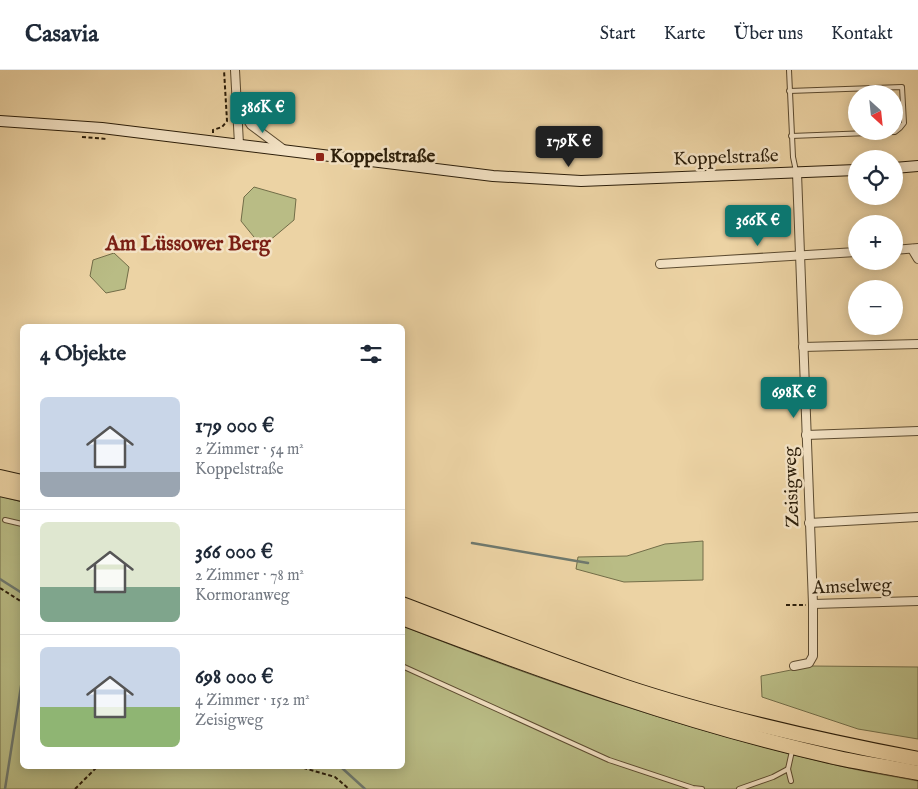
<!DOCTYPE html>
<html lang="de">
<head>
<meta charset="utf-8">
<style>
	:root { --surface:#fff; --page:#f2f2f3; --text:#1f2937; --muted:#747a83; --line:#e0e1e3; --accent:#0f766e }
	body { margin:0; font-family:"IM FELL English",serif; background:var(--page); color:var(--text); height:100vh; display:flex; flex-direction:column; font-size:19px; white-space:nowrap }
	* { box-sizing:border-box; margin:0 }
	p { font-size:16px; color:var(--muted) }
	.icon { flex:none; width:28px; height:28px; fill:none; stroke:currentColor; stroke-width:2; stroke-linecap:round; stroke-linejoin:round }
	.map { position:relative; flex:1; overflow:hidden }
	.details { position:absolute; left:20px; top:254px; width:385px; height:445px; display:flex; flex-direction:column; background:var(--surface); border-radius:8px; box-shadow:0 2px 12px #0003 }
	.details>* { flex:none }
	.needle { width:32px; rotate:153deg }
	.buttons { position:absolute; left:848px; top:15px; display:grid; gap:10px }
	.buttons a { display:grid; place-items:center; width:55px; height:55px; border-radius:50%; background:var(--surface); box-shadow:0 2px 12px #0003; font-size:25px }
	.price { position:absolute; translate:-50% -42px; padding:0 11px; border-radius:5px; background:var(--accent); color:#fff; font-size:16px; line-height:32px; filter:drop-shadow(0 1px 2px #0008) }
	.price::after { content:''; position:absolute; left:50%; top:30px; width:15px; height:11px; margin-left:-8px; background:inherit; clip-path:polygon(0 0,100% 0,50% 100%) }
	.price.selected { background:#222; color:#fff }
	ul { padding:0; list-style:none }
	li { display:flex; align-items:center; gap:15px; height:125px; padding:0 20px }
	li+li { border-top:1px solid var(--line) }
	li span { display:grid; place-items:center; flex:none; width:140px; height:100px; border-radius:8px; color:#555 }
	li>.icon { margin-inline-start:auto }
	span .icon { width:60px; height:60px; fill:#fffc; stroke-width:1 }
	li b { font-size:21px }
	h2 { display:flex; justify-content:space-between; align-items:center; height:60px; padding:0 20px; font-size:21px }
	header { display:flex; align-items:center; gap:30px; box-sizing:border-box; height:70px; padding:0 25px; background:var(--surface); border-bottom:1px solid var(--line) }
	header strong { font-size:24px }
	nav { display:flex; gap:28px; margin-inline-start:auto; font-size:18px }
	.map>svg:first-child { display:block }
	.green { fill:#b9bc85; stroke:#726d48 }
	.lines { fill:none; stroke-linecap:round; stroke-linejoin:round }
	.stream { stroke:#6f796e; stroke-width:2.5 }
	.lane-casing { stroke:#5c4b30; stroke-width:6 }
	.street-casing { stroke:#5c4b30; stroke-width:10 }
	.secondary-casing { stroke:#2c1e0a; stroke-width:12 }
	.highway-casing { stroke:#2c1e0a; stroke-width:16 }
	.path { stroke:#2c1e0a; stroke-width:2; stroke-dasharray:4 2.5; stroke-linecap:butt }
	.lane { stroke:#f3e2c4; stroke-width:4 }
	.street { stroke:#f3e2c4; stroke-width:8 }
	.secondary { stroke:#f3e2c4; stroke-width:10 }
	.highway { stroke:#ecd3a4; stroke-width:14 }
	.poi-dot { fill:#8f2418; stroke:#f3e2c4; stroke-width:2 }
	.labels { text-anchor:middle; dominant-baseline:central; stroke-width:5; stroke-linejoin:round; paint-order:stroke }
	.poi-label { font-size:19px; font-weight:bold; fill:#2c1e0a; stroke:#f3e2c4; text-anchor:start }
	.street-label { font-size:19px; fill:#2c1e0a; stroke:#f3e2c4 }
	.quarter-label { font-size:21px; font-weight:bold; fill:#7a1f14; stroke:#f3e2c4 }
</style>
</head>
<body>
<header>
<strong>Casavia</strong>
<nav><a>Start</a><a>Karte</a><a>Über uns</a><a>Kontakt</a></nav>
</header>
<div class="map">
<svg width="918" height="719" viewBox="0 0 918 719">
	<rect width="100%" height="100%" fill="#ecd3a4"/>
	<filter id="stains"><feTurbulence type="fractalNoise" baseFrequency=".004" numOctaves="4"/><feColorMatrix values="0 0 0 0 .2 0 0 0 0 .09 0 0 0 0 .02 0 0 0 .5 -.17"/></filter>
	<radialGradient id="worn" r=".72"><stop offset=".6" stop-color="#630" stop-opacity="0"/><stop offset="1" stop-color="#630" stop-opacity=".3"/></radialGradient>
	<!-- green -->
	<g class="green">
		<path d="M254,117L296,129L294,150L262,177L241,151L244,127Z"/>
		<path d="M114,183L129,197L125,219L106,223L90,206L93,190Z"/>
		<path d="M0,426L22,432V696H402L403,556C545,613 690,661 840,696C865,702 892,706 918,711V719H0Z"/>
		<path d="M703,471V510L624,512L576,499L578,487L627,486L665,474Z"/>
		<path d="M811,596L918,597V669L858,659L762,627L761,606Z"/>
	</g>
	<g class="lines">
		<!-- stream -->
		<g class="stream">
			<path d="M472,473L588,493"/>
			<path d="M0,509L22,523"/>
			<path d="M338,696L342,698L365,719"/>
			<path d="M5,719L22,610"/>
		</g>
		<defs>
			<g id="lane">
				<path d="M789,0L793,87L796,101"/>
				<path d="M789,21L902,17L904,53L900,58L895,62L791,66"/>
				<path d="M5,450L22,454"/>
				<path d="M402,596L609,690L693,718L702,719"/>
				<path d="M788,699L792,681"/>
				<path d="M739,719L773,707L788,699L791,711"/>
			</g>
			<g id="street">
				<path d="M235,0L239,74"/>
				<path d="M238,35L251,55L283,79"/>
				<path d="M912,179L918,189"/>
				<path d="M894,180L918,178"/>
				<path d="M660,194L856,182"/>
				<path d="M803,277L918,274"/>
				<path d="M806,365L918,361"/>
				<path d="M809,453L918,447"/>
				<path d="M813,534L918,531"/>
				<path d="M794,596L809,593L813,586V534L797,103"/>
			</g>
			<g id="secondary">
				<path d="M0,51L102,58L493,106L581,111L856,100"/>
				<path d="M894,98L918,96"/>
			</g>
			<g id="highway">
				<path d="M0,407L22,412"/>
				<path d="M0,419L22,424"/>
				<path d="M402,534C476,562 549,591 623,616C719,648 819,670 918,689"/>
				<path d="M402,548C547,603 692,656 843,689C868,694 893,698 918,703"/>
			</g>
		</defs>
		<!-- lane casing -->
		<use href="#lane" class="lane-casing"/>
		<!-- street casing -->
		<use href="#street" class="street-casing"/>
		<!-- secondary casing -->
		<use href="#secondary" class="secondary-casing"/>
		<!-- highway casing -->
		<use href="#highway" class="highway-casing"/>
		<!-- path -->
		<g class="path">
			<path d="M213,63V60L222,57L227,51L224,0"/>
			<path d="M82,67L107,69"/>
			<path d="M0,518L22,532"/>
			<path d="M786,535H806"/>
			<path d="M297,696L335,707L349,719"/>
			<path d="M75,719L98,696"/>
		</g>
		<!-- lane -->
		<use href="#lane" class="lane"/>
		<!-- street -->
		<use href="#street" class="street"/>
		<!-- secondary -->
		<use href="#secondary" class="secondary"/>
		<!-- highway -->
		<use href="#highway" class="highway"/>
	</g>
	<!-- markers -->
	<rect class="poi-dot" x="315" y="82" width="10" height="10" rx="2.5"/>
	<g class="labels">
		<!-- poi labels -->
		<g class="poi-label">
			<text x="330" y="87">Koppelstraße</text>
		</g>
		<!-- street labels -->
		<g class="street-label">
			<text transform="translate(726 88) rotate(-2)">Koppelstraße</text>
			<text transform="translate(792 417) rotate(-92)">Zeisigweg</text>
			<text transform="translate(852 517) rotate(-2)">Amselweg</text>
		</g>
		<!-- quarter labels -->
		<g class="quarter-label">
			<text x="188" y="174">Am Lüssower Berg</text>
		</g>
	</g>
	<rect width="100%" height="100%" filter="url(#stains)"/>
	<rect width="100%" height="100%" fill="url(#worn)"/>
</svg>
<div class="buttons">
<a><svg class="needle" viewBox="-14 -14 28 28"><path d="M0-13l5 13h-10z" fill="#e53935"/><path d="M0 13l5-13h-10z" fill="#747a83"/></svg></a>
<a><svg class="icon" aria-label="locate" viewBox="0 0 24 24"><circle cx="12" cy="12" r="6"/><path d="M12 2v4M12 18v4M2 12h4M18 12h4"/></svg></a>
<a>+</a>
<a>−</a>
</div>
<b class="price" style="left:263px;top:64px">386K €</b>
<b class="price selected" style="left:569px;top:98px">179K €</b>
<b class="price" style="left:758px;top:177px">366K €</b>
<b class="price" style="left:794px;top:349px">698K €</b>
<section class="details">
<h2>4 Objekte<svg class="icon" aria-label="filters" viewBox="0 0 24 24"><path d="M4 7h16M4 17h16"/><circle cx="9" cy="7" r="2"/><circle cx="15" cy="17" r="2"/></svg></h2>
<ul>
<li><span style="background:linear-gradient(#c9d6e8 75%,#9aa5b1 0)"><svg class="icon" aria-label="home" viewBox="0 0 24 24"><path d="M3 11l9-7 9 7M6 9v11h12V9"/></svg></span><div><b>179 000 €</b><p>2 Zimmer · 54 m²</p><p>Koppelstraße</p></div></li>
<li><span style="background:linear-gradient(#dfe7d0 65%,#7fa58c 0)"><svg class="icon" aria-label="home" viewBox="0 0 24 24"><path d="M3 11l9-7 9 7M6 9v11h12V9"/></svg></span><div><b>366 000 €</b><p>2 Zimmer · 78 m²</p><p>Kormoranweg</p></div></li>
<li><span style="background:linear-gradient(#c9d6e8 60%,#8fb573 0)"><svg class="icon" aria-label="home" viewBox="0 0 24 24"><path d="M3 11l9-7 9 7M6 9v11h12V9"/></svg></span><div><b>698 000 €</b><p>4 Zimmer · 152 m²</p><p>Zeisigweg</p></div></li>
</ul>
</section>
</div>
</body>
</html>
